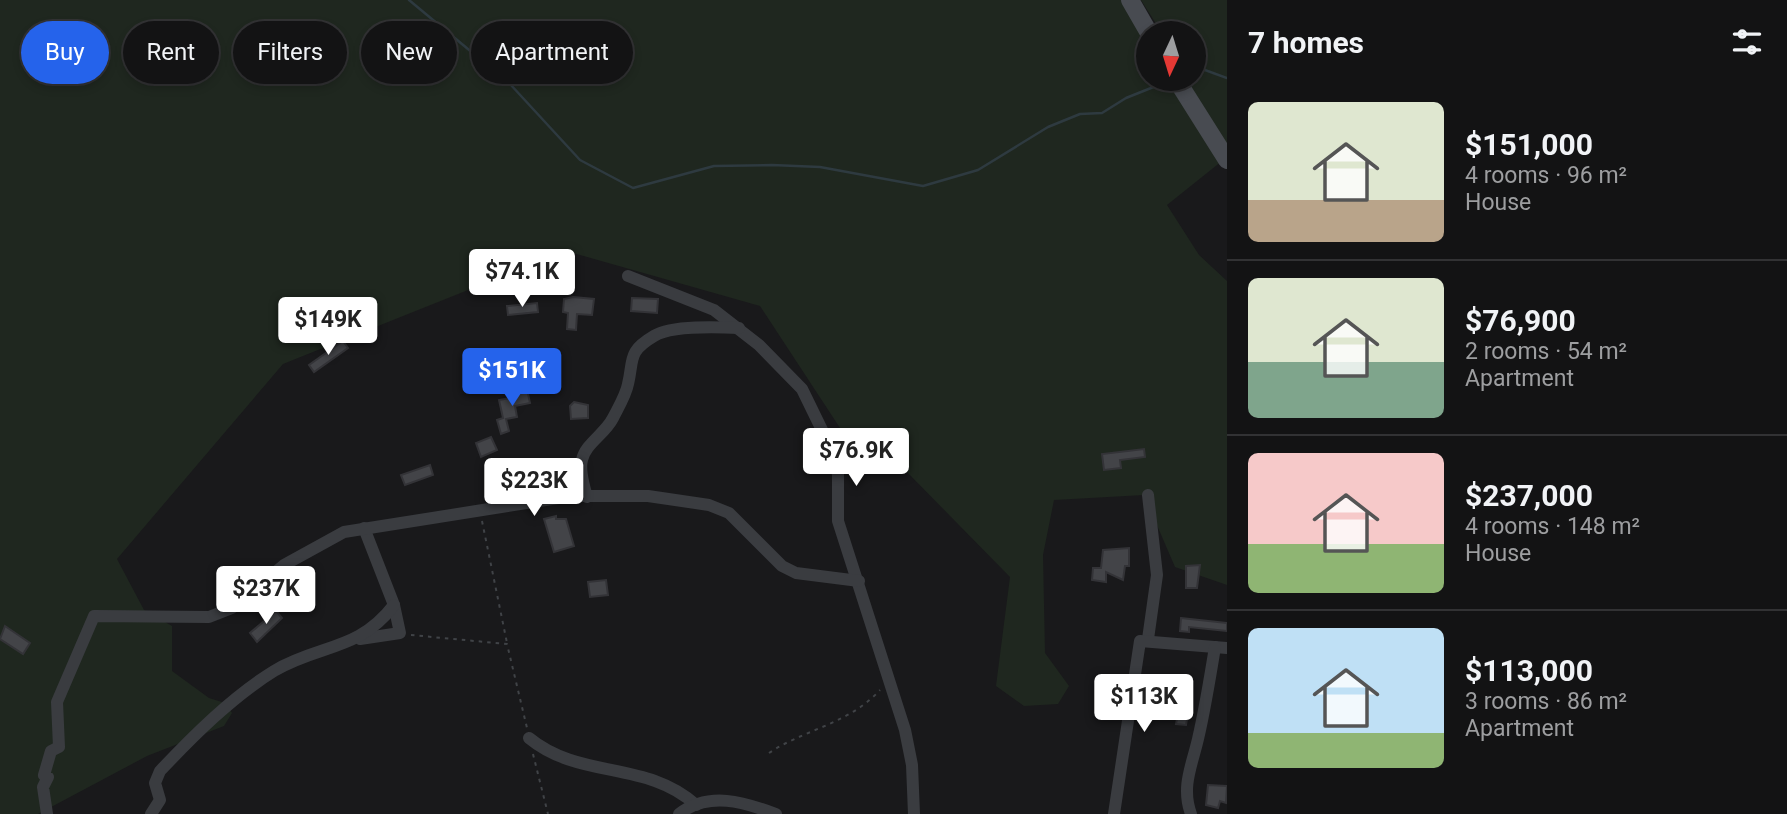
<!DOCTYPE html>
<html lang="en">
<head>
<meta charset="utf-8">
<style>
	:root { --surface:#131314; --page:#1c1c1d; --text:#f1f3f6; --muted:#9d9ea0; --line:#323234; --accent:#2563eb }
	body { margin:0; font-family:Roboto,sans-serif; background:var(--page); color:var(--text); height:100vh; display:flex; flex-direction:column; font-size:26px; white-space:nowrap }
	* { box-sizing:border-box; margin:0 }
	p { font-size:23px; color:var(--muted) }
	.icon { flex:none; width:38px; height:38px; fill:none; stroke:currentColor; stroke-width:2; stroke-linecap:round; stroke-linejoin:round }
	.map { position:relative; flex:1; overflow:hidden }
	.drawer { display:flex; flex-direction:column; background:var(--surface); width:560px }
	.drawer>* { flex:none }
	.guide { position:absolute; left:21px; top:21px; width:665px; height:63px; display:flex; gap:14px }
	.needle { width:46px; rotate:184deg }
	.tools { position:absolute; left:1136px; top:21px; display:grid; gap:14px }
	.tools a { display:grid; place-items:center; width:70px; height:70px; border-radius:50%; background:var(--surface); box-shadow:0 4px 10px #0003,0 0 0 2px var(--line); font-size:35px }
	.price { position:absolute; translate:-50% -60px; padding:0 16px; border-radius:7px; background:#fff; color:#222; font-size:23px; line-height:46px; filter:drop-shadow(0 2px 4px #0008) }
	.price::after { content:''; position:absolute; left:50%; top:42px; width:21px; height:16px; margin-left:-10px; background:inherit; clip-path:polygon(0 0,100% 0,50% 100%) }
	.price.on { background:var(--accent); color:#fff }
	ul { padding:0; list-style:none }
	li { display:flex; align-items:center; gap:21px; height:175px; padding:0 21px }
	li+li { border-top:2px solid var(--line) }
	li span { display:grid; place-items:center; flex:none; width:196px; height:140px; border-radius:10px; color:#555 }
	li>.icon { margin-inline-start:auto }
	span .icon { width:84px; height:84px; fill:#fffc; stroke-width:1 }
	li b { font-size:30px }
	h2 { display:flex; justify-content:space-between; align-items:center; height:84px; padding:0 21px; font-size:30px }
	.chip { padding:0 24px; border-radius:32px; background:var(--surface); box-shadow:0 4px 10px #0003,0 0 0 2px var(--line); font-size:24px; line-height:63px }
	.chip.on { background:var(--accent); color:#fff }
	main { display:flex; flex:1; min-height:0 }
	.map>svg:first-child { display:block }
	.green { fill:#1f271f }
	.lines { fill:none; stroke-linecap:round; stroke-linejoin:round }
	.stream { stroke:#2e3a40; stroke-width:2.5 }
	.building { fill:#434448; stroke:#333337; stroke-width:2 }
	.path { stroke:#404347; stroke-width:2; stroke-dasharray:3.5 5; stroke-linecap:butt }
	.street { stroke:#3a3c40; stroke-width:12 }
	.secondary { stroke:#484b51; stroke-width:18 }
</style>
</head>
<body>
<main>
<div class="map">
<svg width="1227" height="814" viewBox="0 0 1227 814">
	<rect width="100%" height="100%" fill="#19191b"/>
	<!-- green -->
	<g class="green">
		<path d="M0,0H1125L1148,38V79H1172L1222,161L1167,205L1199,255L1227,281V585L1175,567L1144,495L1054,500L1043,555L1045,653L1069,686L1058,704L1024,706L996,686L1010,577L904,469L859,457L760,306L566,251L283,364L117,559L144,610L172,626V671L209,698L225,703L232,713L224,726L147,756L38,814H0Z"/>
		<path d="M1141,0H1227V145L1186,79H1194V33H1162Z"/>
	</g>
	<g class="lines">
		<!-- stream -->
		<g class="stream">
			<path d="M409,0L510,84L580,160L633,188L714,166L772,165L820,167L923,186L978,170L1048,127L1080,114L1102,113L1126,98L1166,82"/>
			<path d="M1194,66L1227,78"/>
		</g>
	</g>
	<!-- building -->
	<g class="building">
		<path d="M573,297L594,299L592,315L577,314L576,330L567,329L568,313L563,312L564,299Z"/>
		<path d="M632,298L658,299L657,313L631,311Z"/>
		<path d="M537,303L538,312L508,315L507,306Z"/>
		<path d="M343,341L348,348L314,372L309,365Z"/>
		<path d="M527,389L530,403L515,406L517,417L506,419L509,431L501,434L497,420L503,418L499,400L516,397L515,392Z"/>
		<path d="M574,402L588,405V418L571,419L570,406Z"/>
		<path d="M491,437L497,450L481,457L476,443Z"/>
		<path d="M1144,449L1145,457L1120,460L1121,468L1104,470L1102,454Z"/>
		<path d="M430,465L433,475L405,485L401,475Z"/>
		<path d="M556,516V519H566L574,546L554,552L544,519Z"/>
		<path d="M1129,548V566H1125L1123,580L1106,572V582L1092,580L1093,568H1101L1103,550Z"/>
		<path d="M1200,565L1197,588H1186V566Z"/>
		<path d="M606,580L608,595L590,597L588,582Z"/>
		<path d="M276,611L282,618L257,642L250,633Z"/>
		<path d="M1181,618L1227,623V631L1189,627V632L1180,631Z"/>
		<path d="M5,626L30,643L23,654L0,639Z"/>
		<path d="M1181,690L1192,691L1186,725L1176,724L1177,719L1149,716L1150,705L1179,704Z"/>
		<path d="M1208,785L1227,786L1226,803L1220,801L1218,808L1206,805Z"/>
	</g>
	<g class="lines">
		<!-- path -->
		<g class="path">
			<path d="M482,521L507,643"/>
			<path d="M411,635L507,644L527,728"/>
			<path d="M769,753C805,729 849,724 880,690"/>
			<path d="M533,754L548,814"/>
		</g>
		<!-- street -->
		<g class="street">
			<path d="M628,276L714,310L759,345L802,389L823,432L838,474V521L905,730L912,765L914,814"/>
			<path d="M1148,495L1157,575L1148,639"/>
			<path d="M587,497C584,486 579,471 582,460C585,444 605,434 613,418C618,408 626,395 628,384C634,359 627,352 654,336C672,325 718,327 739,328"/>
			<path d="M360,639L400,633L394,605L364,528"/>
			<path d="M529,738C580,780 647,760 696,805"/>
			<path d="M47,814L43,787L48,777L44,775L51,751L59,747L57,702L94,616L209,617L232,608L284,565L344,532L571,496H648L709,505L729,513L782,566L796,573L859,581"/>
			<path d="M151,814L160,800L155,783L160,771C193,736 232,697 274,671C319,644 358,652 394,605"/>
			<path d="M679,814C709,791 744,802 776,814"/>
			<path d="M1114,814L1140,641L1227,648"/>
			<path d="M1191,814C1181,787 1192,765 1198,739C1205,709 1210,678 1215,647"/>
		</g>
		<!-- secondary -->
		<g class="secondary">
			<path d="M1130,0L1149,33"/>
			<path d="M1176,79L1227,160"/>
		</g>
	</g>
</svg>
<div class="tools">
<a><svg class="needle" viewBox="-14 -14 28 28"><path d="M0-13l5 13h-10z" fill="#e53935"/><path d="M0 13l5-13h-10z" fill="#9d9ea0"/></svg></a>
</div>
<b class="price" style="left:522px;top:309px">$74.1K</b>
<b class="price" style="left:328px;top:357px">$149K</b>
<b class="price on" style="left:512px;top:408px">$151K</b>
<b class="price" style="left:856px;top:488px">$76.9K</b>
<b class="price" style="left:534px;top:518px">$223K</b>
<b class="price" style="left:266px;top:626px">$237K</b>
<b class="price" style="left:1144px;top:734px">$113K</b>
<div class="guide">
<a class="chip on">Buy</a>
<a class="chip">Rent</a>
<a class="chip">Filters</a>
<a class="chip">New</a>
<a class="chip">Apartment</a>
</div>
</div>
<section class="drawer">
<h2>7 homes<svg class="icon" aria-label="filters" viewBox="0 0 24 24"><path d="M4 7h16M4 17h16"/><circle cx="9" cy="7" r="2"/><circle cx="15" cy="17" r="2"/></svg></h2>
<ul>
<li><span style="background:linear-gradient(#dfe7d0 70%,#b9a48a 0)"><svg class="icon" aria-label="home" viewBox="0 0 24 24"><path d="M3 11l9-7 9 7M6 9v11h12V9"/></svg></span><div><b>$151,000</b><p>4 rooms · 96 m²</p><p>House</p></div></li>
<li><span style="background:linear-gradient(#dfe7d0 60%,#7fa58c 0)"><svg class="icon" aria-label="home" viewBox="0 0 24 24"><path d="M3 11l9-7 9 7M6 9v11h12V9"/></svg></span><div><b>$76,900</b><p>2 rooms · 54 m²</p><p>Apartment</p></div></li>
<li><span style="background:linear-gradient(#f6c9c9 65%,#8fb573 0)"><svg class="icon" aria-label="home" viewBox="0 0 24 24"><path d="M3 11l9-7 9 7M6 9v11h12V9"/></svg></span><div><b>$237,000</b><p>4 rooms · 148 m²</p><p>House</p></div></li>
<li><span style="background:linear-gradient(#bfe0f5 75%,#8fb573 0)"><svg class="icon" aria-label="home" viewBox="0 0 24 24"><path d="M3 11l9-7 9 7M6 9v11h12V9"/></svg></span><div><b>$113,000</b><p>3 rooms · 86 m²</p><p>Apartment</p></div></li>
</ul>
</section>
</main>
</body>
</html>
